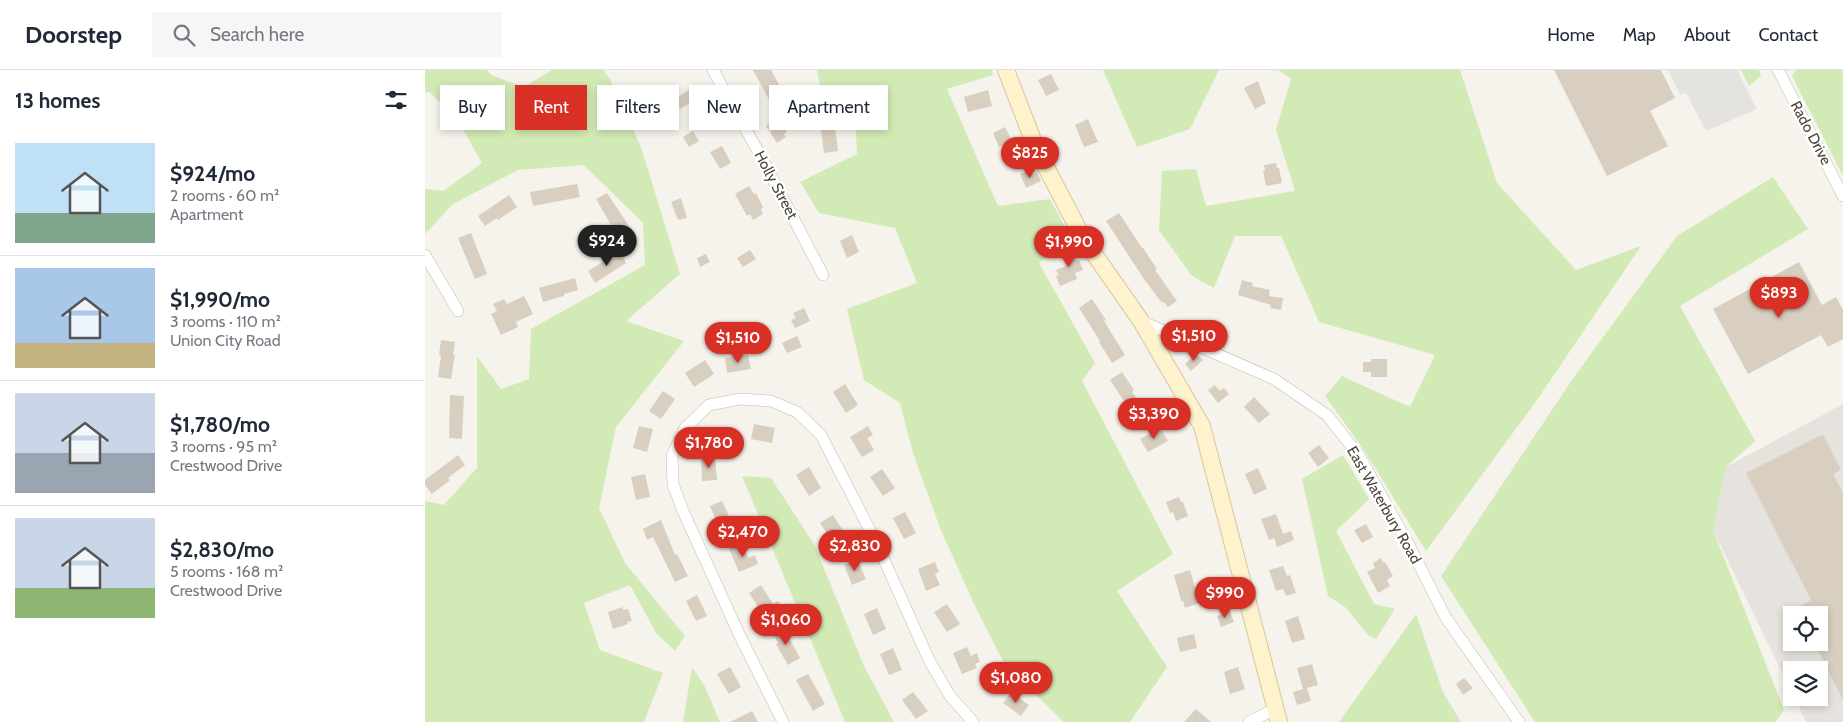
<!DOCTYPE html>
<html lang="en">
<head>
<meta charset="utf-8">
<style>
	:root { --surface:#fff; --page:#f6f6f7; --text:#1f2937; --muted:#747a83; --line:#e0e1e3; --accent:#d93025 }
	body { margin:0; font-family:Cabin,sans-serif; background:var(--page); color:var(--text); height:100vh; display:flex; flex-direction:column; font-size:19px; white-space:nowrap }
	* { box-sizing:border-box; margin:0 }
	p { font-size:16px; color:var(--muted) }
	.icon { flex:none; width:28px; height:28px; fill:none; stroke:currentColor; stroke-width:2; stroke-linecap:round; stroke-linejoin:round }
	.map { position:relative; flex:1; overflow:hidden }
	.drawer { display:flex; flex-direction:column; background:var(--surface); width:425px }
	.drawer>* { flex:none }
	.top-card { position:absolute; left:15px; top:15px; width:475px; height:45px; display:flex; gap:10px }
	.fabs { position:absolute; left:1358px; top:536px; display:grid; gap:10px }
	.fabs a { display:grid; place-items:center; width:45px; height:45px; border-radius:0px; background:var(--surface); box-shadow:0 2px 8px #0003; font-size:25px }
	.price { position:absolute; translate:-50% -42px; padding:0 11px; border-radius:18px; background:var(--accent); color:#fff; font-size:16px; line-height:32px; filter:drop-shadow(0 1px 2px #0008) }
	.price::after { content:''; position:absolute; left:50%; top:30px; width:15px; height:11px; margin-left:-8px; background:inherit; clip-path:polygon(0 0,100% 0,50% 100%) }
	.price.current { background:#222; color:#fff }
	ul { padding:0; list-style:none }
	li { display:flex; align-items:center; gap:15px; height:125px; padding:0 15px }
	li+li { border-top:1px solid var(--line) }
	li span { display:grid; place-items:center; flex:none; width:140px; height:100px; border-radius:0px; color:#555 }
	li>.icon { margin-inline-start:auto }
	span .icon { width:60px; height:60px; fill:#fffc; stroke-width:1 }
	li b { font-size:21px }
	h2 { display:flex; justify-content:space-between; align-items:center; height:60px; padding:0 15px; font-size:21px }
	.pill { padding:0 18px; border-radius:0px; background:var(--surface); box-shadow:0 2px 8px #0003; font-size:18px; line-height:45px }
	.pill.current { background:var(--accent); color:#fff }
	header { display:flex; align-items:center; gap:30px; box-sizing:border-box; height:70px; padding:0 25px; background:var(--surface); border-bottom:1px solid var(--line) }
	header strong { font-size:24px }
	nav { display:flex; gap:28px; margin-inline-start:auto; font-size:18px }
	.search { width:350px; height:45px; background:var(--page); display:flex; align-items:center; gap:12px; box-sizing:border-box; padding:0 18px; border-radius:0px; color:var(--muted); font-size:19px }
	main { display:flex; flex:1; min-height:0 }
	.map>svg:first-child { display:block }
	.industrial { fill:#e6e2dd; fill-rule:evenodd }
	.green { fill:#d2eab5 }
	.parking { fill:#e5e3e0 }
	.building { fill:#d8cfc1 }
	.lines { fill:none; stroke-linecap:round; stroke-linejoin:round }
	.street-casing { stroke:#c2bbae; stroke-width:12 }
	.secondary-casing { stroke:#d6c79b; stroke-width:18 }
	.street { stroke:#fff; stroke-width:11 }
	.secondary { stroke:#fff3cd; stroke-width:16 }
	.labels { text-anchor:middle; dominant-baseline:central; stroke-width:5; stroke-linejoin:round; paint-order:stroke }
	.street-label { font-size:15px; fill:#4b4439; stroke:#fff }
</style>
</head>
<body>
<header>
<strong>Doorstep</strong>
<div class="search"><svg class="icon" aria-label="search" viewBox="0 0 24 24"><circle cx="10" cy="10" r="6"/><path d="M15 15l6 6"/></svg>Search here</div>
<nav><a>Home</a><a>Map</a><a>About</a><a>Contact</a></nav>
</header>
<main>
<section class="drawer">
<h2>13 homes<svg class="icon" aria-label="filters" viewBox="0 0 24 24"><path d="M4 7h16M4 17h16"/><circle cx="9" cy="7" r="2"/><circle cx="15" cy="17" r="2"/></svg></h2>
<ul>
<li><span style="background:linear-gradient(#bfe0f5 70%,#7fa58c 0)"><svg class="icon" aria-label="home" viewBox="0 0 24 24"><path d="M3 11l9-7 9 7M6 9v11h12V9"/></svg></span><div><b>$924/mo</b><p>2 rooms · 60 m²</p><p>Apartment</p></div></li>
<li><span style="background:linear-gradient(#a9c7e8 75%,#c2b280 0)"><svg class="icon" aria-label="home" viewBox="0 0 24 24"><path d="M3 11l9-7 9 7M6 9v11h12V9"/></svg></span><div><b>$1,990/mo</b><p>3 rooms · 110 m²</p><p>Union City Road</p></div></li>
<li><span style="background:linear-gradient(#c9d6e8 60%,#9aa5b1 0)"><svg class="icon" aria-label="home" viewBox="0 0 24 24"><path d="M3 11l9-7 9 7M6 9v11h12V9"/></svg></span><div><b>$1,780/mo</b><p>3 rooms · 95 m²</p><p>Crestwood Drive</p></div></li>
<li><span style="background:linear-gradient(#c9d6e8 70%,#8fb573 0)"><svg class="icon" aria-label="home" viewBox="0 0 24 24"><path d="M3 11l9-7 9 7M6 9v11h12V9"/></svg></span><div><b>$2,830/mo</b><p>5 rooms · 168 m²</p><p>Crestwood Drive</p></div></li>
</ul>
</section>
<div class="map">
<svg width="1418" height="652" viewBox="0 0 1418 652">
	<rect width="100%" height="100%" fill="#f6f3ec"/>
	<!-- industrial -->
	<path class="industrial" d="M1418,334V652H1381L1370,628H1394V600H1366V621L1288,460L1301,397ZM1366,545H1394V572H1366Z"/>
	<!-- green -->
	<g class="green">
		<path d="M0,0H62L66,5L99,17L127,0H178L185,9L216,77L255,204L201,251L259,271L191,357L174,438L200,493L260,566L250,581L231,563L205,515L159,533L175,580L238,603L219,652H0V431L19,435L52,398V286L76,319L104,309L106,259L220,195L218,153L159,95L93,100L28,134L0,164V119L18,121L57,93L31,47L4,22L0,23Z"/>
		<path d="M392,0H567L568,5L522,19L573,136L625,129L646,168L614,193L670,293L657,311L748,484L692,521L742,597L705,652H639L580,595L550,536L515,458L488,383L475,333L439,310L422,239L492,213L470,158L394,143L375,112L432,84L430,46L396,21Z"/>
		<path d="M678,0H794L765,59L712,77Z"/>
		<path d="M853,0H1035L1072,113L1151,200L1216,176L1112,330L1001,481L939,380L900,326L917,306L985,337L1010,285L894,252L856,166H810L789,218L767,206L734,160L737,101L771,99L781,136L870,121L851,60L866,9Z"/>
		<path d="M1316,0H1334L1336,6L1324,16Z"/>
		<path d="M1371,0H1418V106L1367,6Z"/>
		<path d="M1348,107L1383,159L1255,236L1330,371L1301,397L1288,460L1359,640L1350,652H1110L1016,506L1149,307L1252,166Z"/>
		<path d="M918,385L944,429L911,461L949,534L970,539L951,569L943,565L920,537L903,526L877,409Z"/>
		<path d="M317,406L346,408L389,474L439,596L469,652H420Z"/>
		<path d="M991,544L1018,622L1036,652H914Z"/>
		<path d="M267,597L279,615L295,652H258Z"/>
	</g>
	<!-- parking -->
	<path class="parking" d="M1243,0H1312L1332,39L1281,61L1261,23L1255,25Z"/>
	<!-- building -->
	<g class="building">
		<path d="M328,0H346L362,29L348,37Z"/>
		<path d="M1129,0H1236L1250,28L1225,41L1243,76L1182,106Z"/>
		<path d="M626,4L634,20L621,26L613,10Z"/>
		<path d="M833,11L841,33L830,39L819,18Z"/>
		<path d="M264,20L270,30L255,39L249,29Z"/>
		<path d="M563,20L567,36L543,42L539,27Z"/>
		<path d="M352,48L362,62L359,64L361,67L352,73L341,56Z"/>
		<path d="M663,49L673,72L659,77L650,55Z"/>
		<path d="M410,57L413,81L399,83L396,59Z"/>
		<path d="M580,57L587,71L574,77L568,63Z"/>
		<path d="M268,61L274,71L264,77L258,67Z"/>
		<path d="M297,76L306,93L295,99L285,82Z"/>
		<path d="M851,93L852,98H854L857,113L841,116L838,101L840,100L839,95Z"/>
		<path d="M605,100L608,105L612,102L616,111L601,118L595,104Z"/>
		<path d="M152,114L155,127L108,136L105,122Z"/>
		<path d="M324,116L329,124L331,123L338,137L336,139L338,144L328,150L325,144L322,146L310,124Z"/>
		<path d="M182,123L206,159L193,167L171,129Z"/>
		<path d="M84,125L92,137L73,150L72,148L60,156L53,146Z"/>
		<path d="M256,128L262,148L253,150L246,132Z"/>
		<path d="M694,143L717,178H718L732,199L730,200L752,231L743,237L739,232L737,233L719,209L681,151Z"/>
		<path d="M46,163L62,204L50,209L33,168Z"/>
		<path d="M427,165L434,182L422,188L415,171Z"/>
		<path d="M646,178L652,191L654,190L658,200L650,203L652,209L635,216L631,206L634,205L631,200L641,196L636,182Z"/>
		<path d="M325,180L331,189L318,197L312,188Z"/>
		<path d="M195,181L201,193L170,213L163,201Z"/>
		<path d="M281,184L285,192L275,197L272,188Z"/>
		<path d="M1374,192L1397,235L1411,227L1418,240V269L1403,277L1396,265L1323,304L1288,239Z"/>
		<path d="M150,208L153,220L139,224V226L118,232L114,218Z"/>
		<path d="M817,210L828,213L827,216L845,220L844,226L858,228L856,240L845,238L846,235L813,225Z"/>
		<path d="M99,226L108,244L91,252L93,257L76,265L66,244L72,241L68,234L79,229L82,234Z"/>
		<path d="M667,229L681,250L679,251L700,285L687,293L674,272L675,271L654,238Z"/>
		<path d="M379,238L385,251L370,258L366,250L371,248L368,243Z"/>
		<path d="M372,266L377,277L362,283L357,273Z"/>
		<path d="M16,270L30,272L28,285H30L26,309L13,307L16,286L14,285Z"/>
		<path d="M771,284L778,290L766,301L760,294Z"/>
		<path d="M323,285L326,299L302,303L300,288Z"/>
		<path d="M946,289H962V307H946V302H938V292H946Z"/>
		<path d="M280,290L289,304L269,317L260,303Z"/>
		<path d="M697,302L709,320L707,322L711,327L701,334L685,310Z"/>
		<path d="M420,314L433,335L421,343L408,322Z"/>
		<path d="M790,315L795,321L799,318L804,324L793,333L783,320Z"/>
		<path d="M238,321L250,329L236,349L224,341Z"/>
		<path d="M25,325L39,326L37,369L24,368Z"/>
		<path d="M829,327L845,344L834,353L819,337Z"/>
		<path d="M329,354L350,358L347,373L326,369Z"/>
		<path d="M214,356L228,359L222,382L208,378Z"/>
		<path d="M443,356L448,365L442,368L449,380L437,387L425,367Z"/>
		<path d="M735,358L743,371L723,382L715,369Z"/>
		<path d="M1398,364L1416,400L1408,404L1418,423V630L1389,572H1394V545H1375L1371,538L1386,530L1321,403Z"/>
		<path d="M894,375L904,388L893,397L883,383Z"/>
		<path d="M33,385L40,395L23,408L25,410L7,424L0,415V410Z"/>
		<path d="M290,387L292,410L277,411L276,388Z"/>
		<path d="M384,397L396,418L384,426L371,405Z"/>
		<path d="M833,398L842,419L829,425L820,404Z"/>
		<path d="M457,399L470,418L458,426L445,407Z"/>
		<path d="M220,404L225,427L211,430L206,407Z"/>
		<path d="M754,427L756,432H758L763,446L751,451L748,442L745,443L741,432Z"/>
		<path d="M297,431L309,457L296,463L285,436Z"/>
		<path d="M480,442L491,463L479,469L468,448Z"/>
		<path d="M851,444L858,464L866,461L869,470L852,477L849,468L844,470L836,449Z"/>
		<path d="M408,445L421,465L404,476L399,469L404,466L395,453Z"/>
		<path d="M236,450L250,485L252,484L263,506L250,512L228,467L222,470L218,459Z"/>
		<path d="M941,454L948,467L937,473L929,460Z"/>
		<path d="M317,474L323,488L330,485L333,494L314,502L304,479Z"/>
		<path d="M956,488L959,493L960,492L968,506L962,510L965,516L953,523L942,502L950,498L948,493Z"/>
		<path d="M432,489L441,509L427,515L419,495Z"/>
		<path d="M510,492L514,502L510,504L515,515L501,521L493,499Z"/>
		<path d="M858,496L862,506L865,505L871,523L861,526L858,519L851,521L844,500Z"/>
		<path d="M765,500L774,533L760,538L758,531H756L749,505Z"/>
		<path d="M336,515L348,534L353,531L360,543L350,550L343,540L338,544L324,523Z"/>
		<path d="M272,525L282,546L271,551L261,531Z"/>
		<path d="M522,534L535,554L522,562L509,542Z"/>
		<path d="M198,537V540L203,539L207,551L202,552L203,554L188,559L183,542Z"/>
		<path d="M452,538L461,559L448,565L439,544Z"/>
		<path d="M805,541L809,552L796,557L792,546Z"/>
		<path d="M873,546L880,569L867,573L860,551Z"/>
		<path d="M358,557L375,588L363,595L351,574L353,573L348,563Z"/>
		<path d="M769,564L772,578L755,582L752,568Z"/>
		<path d="M542,577L546,586L552,583L555,592L550,594L552,598L537,604L528,583Z"/>
		<path d="M468,578L477,600L464,605L455,584Z"/>
		<path d="M887,594L893,615L882,618L886,631L872,635L868,622L878,619L872,598Z"/>
		<path d="M305,597L316,617L304,624L292,604Z"/>
		<path d="M813,597L820,619L805,624L799,602Z"/>
		<path d="M383,604L400,634L388,641L371,610Z"/>
		<path d="M1039,608L1048,618L1038,625L1031,614Z"/>
		<path d="M488,622L503,641L491,649L477,630Z"/>
		<path d="M586,622L604,635L596,646L578,633Z"/>
		<path d="M771,639L786,652H759Z"/>
		<path d="M327,641L333,652H305Z"/>
	</g>
	<g class="lines">
		<defs>
			<g id="street">
				<path d="M288,0L339,92L398,205"/>
				<path d="M1353,0L1418,126"/>
				<path d="M0,185L33,241"/>
				<path d="M716,251L849,309L902,345L935,387L986,479L1021,548L1094,652"/>
				<path d="M358,652L314,564L258,441L248,414L247,386L260,358L284,335L315,329L346,331L372,342L396,365L451,472L504,590L525,626L548,652"/>
				<path d="M824,652L850,639"/>
			</g>
			<path id="secondary" d="M581,0L611,78L658,168L716,251L777,356L854,652"/>
		</defs>
		<!-- street casing -->
		<use href="#street" class="street-casing"/>
		<!-- secondary casing -->
		<use href="#secondary" class="secondary-casing"/>
		<!-- street -->
		<use href="#street" class="street"/>
		<!-- secondary -->
		<use href="#secondary" class="secondary"/>
	</g>
	<g class="labels">
		<!-- street labels -->
		<g class="street-label">
			<text transform="translate(1386 63) rotate(62)">Rado Drive</text>
			<text transform="translate(351 115) rotate(62)">Holly Street</text>
			<text transform="translate(959 435) rotate(60)">East Waterbury Road</text>
		</g>
	</g>
</svg>
<div class="fabs">
<a><svg class="icon" aria-label="locate" viewBox="0 0 24 24"><circle cx="12" cy="12" r="6"/><path d="M12 2v4M12 18v4M2 12h4M18 12h4"/></svg></a>
<a><svg class="icon" aria-label="layers" viewBox="0 0 24 24"><path d="M12 4l9 5-9 5-9-5zM3 14l9 5 9-5"/></svg></a>
</div>
<b class="price" style="left:605px;top:109px">$825</b>
<b class="price current" style="left:182px;top:197px">$924</b>
<b class="price" style="left:644px;top:198px">$1,990</b>
<b class="price" style="left:1354px;top:249px">$893</b>
<b class="price" style="left:769px;top:292px">$1,510</b>
<b class="price" style="left:313px;top:294px">$1,510</b>
<b class="price" style="left:729px;top:370px">$3,390</b>
<b class="price" style="left:284px;top:399px">$1,780</b>
<b class="price" style="left:318px;top:488px">$2,470</b>
<b class="price" style="left:430px;top:502px">$2,830</b>
<b class="price" style="left:800px;top:549px">$990</b>
<b class="price" style="left:361px;top:576px">$1,060</b>
<b class="price" style="left:591px;top:634px">$1,080</b>
<div class="top-card">
<a class="pill">Buy</a>
<a class="pill current">Rent</a>
<a class="pill">Filters</a>
<a class="pill">New</a>
<a class="pill">Apartment</a>
</div>
</div>
</main>
</body>
</html>
